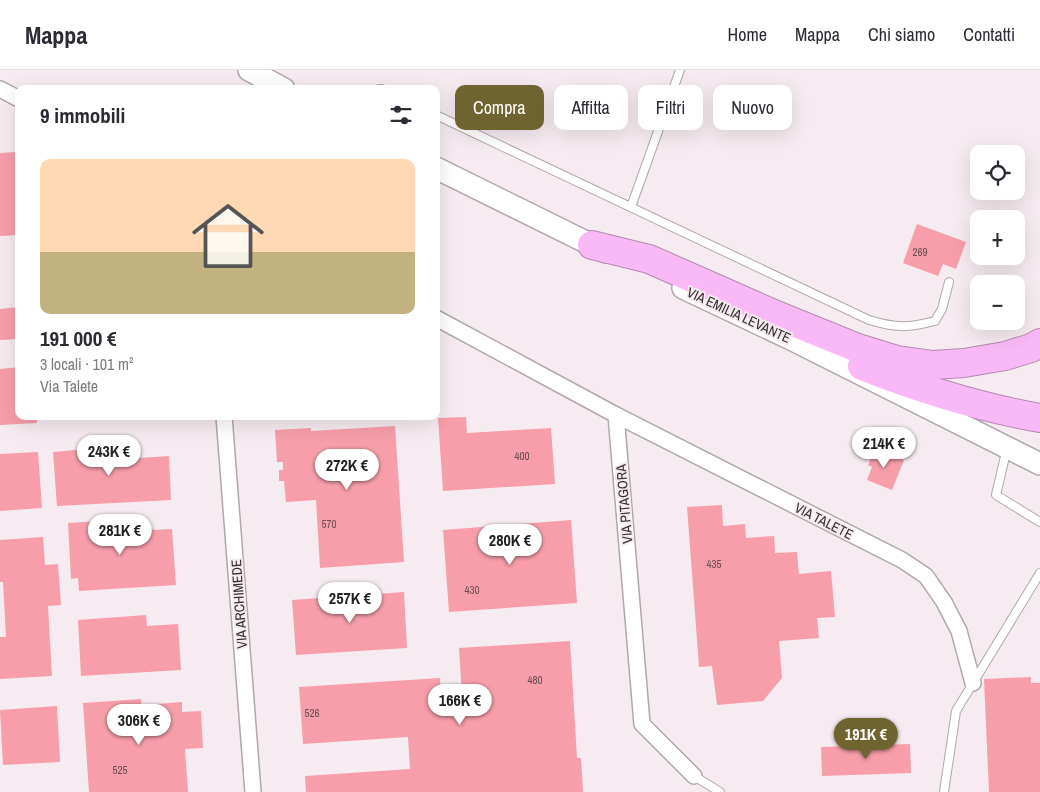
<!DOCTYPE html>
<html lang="it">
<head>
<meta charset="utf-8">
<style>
	:root { --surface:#fff; --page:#f2f2f3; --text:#2b2b33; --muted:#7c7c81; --line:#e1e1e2; --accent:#6f6330 }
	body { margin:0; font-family:"Archivo Narrow",sans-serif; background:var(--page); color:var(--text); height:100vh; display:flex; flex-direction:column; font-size:19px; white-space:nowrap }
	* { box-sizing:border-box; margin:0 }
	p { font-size:16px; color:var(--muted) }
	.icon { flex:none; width:28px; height:28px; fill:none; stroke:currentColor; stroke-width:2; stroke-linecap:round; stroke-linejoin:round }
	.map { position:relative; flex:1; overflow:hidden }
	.panel { position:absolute; left:15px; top:15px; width:425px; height:335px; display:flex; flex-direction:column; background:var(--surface); border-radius:10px; box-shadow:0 5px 20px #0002 }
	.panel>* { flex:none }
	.banner { position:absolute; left:455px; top:15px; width:475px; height:45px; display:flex; gap:10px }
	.fabs { position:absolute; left:970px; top:75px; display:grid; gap:10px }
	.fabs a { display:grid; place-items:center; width:55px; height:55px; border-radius:10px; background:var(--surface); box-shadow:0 5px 20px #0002; font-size:25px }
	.price { position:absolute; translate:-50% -42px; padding:0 11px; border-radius:18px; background:#fff; color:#222; font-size:16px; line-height:32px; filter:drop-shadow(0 1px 2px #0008) }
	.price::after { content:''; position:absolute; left:50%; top:30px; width:15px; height:11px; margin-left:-8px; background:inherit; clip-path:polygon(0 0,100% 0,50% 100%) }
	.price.current { background:var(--accent); color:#fff }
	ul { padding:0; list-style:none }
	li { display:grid; align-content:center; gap:10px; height:265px; padding:0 25px }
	li span { display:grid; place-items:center; height:155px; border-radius:10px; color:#555 }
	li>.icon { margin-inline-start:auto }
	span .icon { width:90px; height:90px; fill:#fffc; stroke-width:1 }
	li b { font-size:21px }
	h2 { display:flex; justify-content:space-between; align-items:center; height:60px; padding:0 25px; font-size:21px }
	.chip { padding:0 18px; border-radius:10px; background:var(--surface); box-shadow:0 5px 20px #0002; font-size:18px; line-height:45px }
	.chip.current { background:var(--accent); color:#fff }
	header { display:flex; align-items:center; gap:30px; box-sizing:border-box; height:70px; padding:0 25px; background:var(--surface); border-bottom:1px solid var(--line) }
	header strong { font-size:24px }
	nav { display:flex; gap:28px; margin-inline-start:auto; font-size:18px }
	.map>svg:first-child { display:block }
	.building { fill:#f79eaa }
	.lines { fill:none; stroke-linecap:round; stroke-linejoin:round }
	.lane-casing { stroke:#b1a7ab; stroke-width:10 }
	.street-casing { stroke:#b1a7ab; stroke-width:18 }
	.secondary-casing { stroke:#b1a7ab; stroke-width:24 }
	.highway-casing { stroke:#b489b1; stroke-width:30 }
	.lane { stroke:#fff; stroke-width:8 }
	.street { stroke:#fff; stroke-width:15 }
	.secondary { stroke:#fff; stroke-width:21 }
	.highway { stroke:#f9b9f6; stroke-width:28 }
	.labels { text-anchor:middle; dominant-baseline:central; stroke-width:4; stroke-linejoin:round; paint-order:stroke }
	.number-label { font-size:11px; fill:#654c4f }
	.street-label { font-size:14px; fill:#343031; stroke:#f6ebf0 }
</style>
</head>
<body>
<header>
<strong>Mappa</strong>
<nav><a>Home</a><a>Mappa</a><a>Chi siamo</a><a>Contatti</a></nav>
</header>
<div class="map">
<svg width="1040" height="722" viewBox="0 0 1040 722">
	<rect width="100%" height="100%" fill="#f6ebf0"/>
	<!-- building -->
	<g class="building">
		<path d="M16,82L19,165L0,166V83Z"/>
		<path d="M917,154L966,172L956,199L943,194L938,206L903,193Z"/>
		<path d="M19,237V269L0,270V239Z"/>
		<path d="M19,297V346H36L37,353L0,355V299Z"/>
		<path d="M66,346H104V348L67,350Z"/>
		<path d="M466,347L467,363L551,358L555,414L443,421L438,348Z"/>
		<path d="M395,356L404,492L320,498L316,430L286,432L284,411H279V400H283V392H277L275,360L311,358V361Z"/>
		<path d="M123,376L124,389L169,386L171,430L57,436L53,382Z"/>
		<path d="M875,379L904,390L892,420L867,410L872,397L868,395Z"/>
		<path d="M38,382L42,438L0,441V384Z"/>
		<path d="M722,435L723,456L745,454L746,468L774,466L775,483L797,482L799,504L831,501L835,547L817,548L819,568L779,571L782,608L763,631L717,635L712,596L699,597L687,437Z"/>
		<path d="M130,449V461L172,459L176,515L79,521L78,508L71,509L68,453Z"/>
		<path d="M571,450L577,533L449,542L443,460Z"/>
		<path d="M43,467L45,495L58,494L61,535L48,536L52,606L0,609V567H6L3,512H0V470Z"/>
		<path d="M404,522L407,578L296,585L292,530Z"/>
		<path d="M146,545L147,556L178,554L181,600L81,606L78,550Z"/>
		<path d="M570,571L577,688H581L583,722H306L305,706L410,699L408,667L303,674L299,617L440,608L442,644L463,642L459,578Z"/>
		<path d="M1031,607V613H1040V722H989L984,609Z"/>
		<path d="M141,629L142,645L158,644L157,634L182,632V642L201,641L203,678L185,679L188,722H89L83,633Z"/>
		<path d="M57,636L60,692L3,695L0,640Z"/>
		<path d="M910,674L911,703L822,706L821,677Z"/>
	</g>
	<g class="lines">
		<defs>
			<g id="lane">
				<path d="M379,19H382"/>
				<path d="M436,45L869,250C896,258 908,258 935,251L942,239L949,212"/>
				<path d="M631,137L680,0"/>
				<path d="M1007,378L996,425L1040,452"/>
				<path d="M694,706L720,722"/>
				<path d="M944,722L956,641L1040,503"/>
			</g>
			<g id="street">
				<path d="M0,19L19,29"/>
				<path d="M436,248L616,345L642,654L694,706"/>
				<path d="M616,345L902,490L926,506L944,532L959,561L973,613"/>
				<path d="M224,346L253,722"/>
			</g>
			<g id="secondary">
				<path d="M249,0L284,19"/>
				<path d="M436,98L606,182"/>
				<path d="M683,218L795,271L1040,394"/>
			</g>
			<g id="highway">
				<path d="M592,175L649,189L776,245L855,277L897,290L933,295L964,293L1005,286L1031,278L1040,273"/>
				<path d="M862,296C920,319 978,337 1040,348"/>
			</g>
		</defs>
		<!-- lane casing -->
		<use href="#lane" class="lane-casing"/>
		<!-- street casing -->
		<use href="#street" class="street-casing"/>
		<!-- secondary casing -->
		<use href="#secondary" class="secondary-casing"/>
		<!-- highway casing -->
		<use href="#highway" class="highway-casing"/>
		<!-- lane -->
		<use href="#lane" class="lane"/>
		<!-- street -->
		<use href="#street" class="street"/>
		<!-- secondary -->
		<use href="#secondary" class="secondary"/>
		<!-- highway -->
		<use href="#highway" class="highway"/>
	</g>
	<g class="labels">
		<!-- number labels -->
		<g class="number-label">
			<text x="920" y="182">269</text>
			<text x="522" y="386">400</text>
			<text x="329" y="454">570</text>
			<text x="714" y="494">435</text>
			<text x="472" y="520">430</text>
			<text x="535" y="610">480</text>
			<text x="312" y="643">526</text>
			<text x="120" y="700">525</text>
		</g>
		<!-- street labels -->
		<g class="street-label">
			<text transform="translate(739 245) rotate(25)">VIA EMILIA LEVANTE</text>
			<text transform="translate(624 434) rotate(-95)">VIA PITAGORA</text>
			<text transform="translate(824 451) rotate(27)">VIA TALETE</text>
			<text transform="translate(239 534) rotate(-94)">VIA ARCHIMEDE</text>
		</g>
	</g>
</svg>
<div class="fabs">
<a><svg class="icon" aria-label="locate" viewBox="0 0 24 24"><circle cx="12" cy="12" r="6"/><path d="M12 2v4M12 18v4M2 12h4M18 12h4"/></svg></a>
<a>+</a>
<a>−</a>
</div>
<b class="price" style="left:884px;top:399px">214K €</b>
<b class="price" style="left:109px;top:407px">243K €</b>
<b class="price" style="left:347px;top:421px">272K €</b>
<b class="price" style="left:120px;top:486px">281K €</b>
<b class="price" style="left:510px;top:496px">280K €</b>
<b class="price" style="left:350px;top:554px">257K €</b>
<b class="price" style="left:460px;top:656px">166K €</b>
<b class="price" style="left:139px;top:676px">306K €</b>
<b class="price current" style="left:866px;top:690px">191K €</b>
<div class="banner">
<a class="chip current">Compra</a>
<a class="chip">Affitta</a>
<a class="chip">Filtri</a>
<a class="chip">Nuovo</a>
</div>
<section class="panel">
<h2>9 immobili<svg class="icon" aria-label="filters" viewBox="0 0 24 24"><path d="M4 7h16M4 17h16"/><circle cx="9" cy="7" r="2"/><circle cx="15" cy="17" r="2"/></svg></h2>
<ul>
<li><span style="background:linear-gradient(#ffd9b3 60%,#c2b280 0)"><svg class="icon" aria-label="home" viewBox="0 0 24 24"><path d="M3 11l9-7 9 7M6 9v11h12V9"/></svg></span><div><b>191 000 €</b><p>3 locali · 101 m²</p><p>Via Talete</p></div></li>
</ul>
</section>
</div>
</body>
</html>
